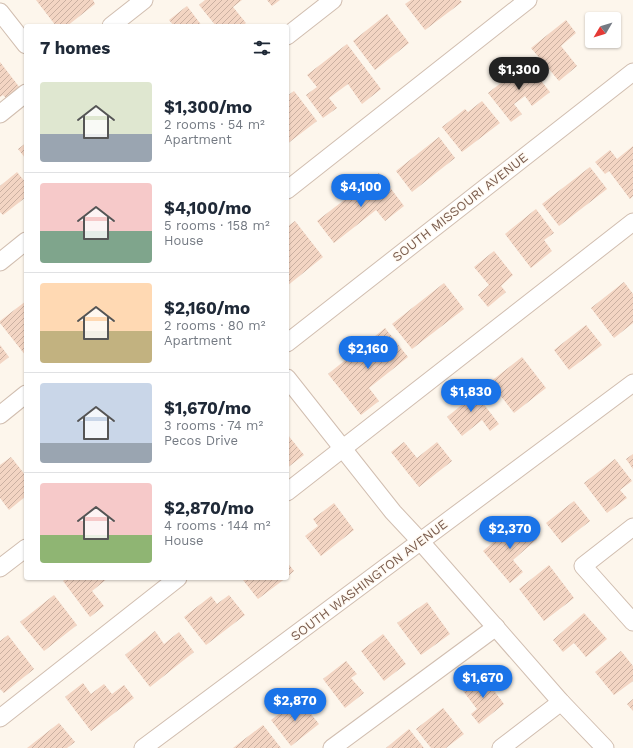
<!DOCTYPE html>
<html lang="en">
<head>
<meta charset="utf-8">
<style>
	:root { --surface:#fff; --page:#f2f2f3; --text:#1f2937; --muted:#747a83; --line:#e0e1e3; --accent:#1a73e8 }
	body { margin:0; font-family:"Work Sans",sans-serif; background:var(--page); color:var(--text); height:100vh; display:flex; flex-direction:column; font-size:15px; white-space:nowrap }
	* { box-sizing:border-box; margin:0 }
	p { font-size:13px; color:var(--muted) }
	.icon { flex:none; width:22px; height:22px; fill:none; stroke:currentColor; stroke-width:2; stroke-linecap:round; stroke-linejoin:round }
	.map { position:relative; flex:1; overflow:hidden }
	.side { position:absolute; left:24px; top:24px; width:265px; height:556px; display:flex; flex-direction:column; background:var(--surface); border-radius:4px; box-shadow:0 1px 3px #0004 }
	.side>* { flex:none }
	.needle { width:26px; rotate:232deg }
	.tools { position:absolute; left:585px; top:12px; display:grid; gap:8px }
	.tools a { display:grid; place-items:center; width:36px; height:36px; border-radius:4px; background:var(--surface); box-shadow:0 1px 3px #0004; font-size:20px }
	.price { position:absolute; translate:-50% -34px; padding:0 9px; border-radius:14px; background:var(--accent); color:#fff; font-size:13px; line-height:26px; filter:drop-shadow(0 1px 2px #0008) }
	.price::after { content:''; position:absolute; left:50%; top:24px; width:12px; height:9px; margin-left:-6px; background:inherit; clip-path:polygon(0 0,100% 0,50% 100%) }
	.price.on { background:#222; color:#fff }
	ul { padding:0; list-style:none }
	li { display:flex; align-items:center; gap:12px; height:100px; padding:0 16px }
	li+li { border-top:1px solid var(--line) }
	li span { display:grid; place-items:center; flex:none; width:112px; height:80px; border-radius:4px; color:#555 }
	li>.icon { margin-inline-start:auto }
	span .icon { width:48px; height:48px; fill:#fffc; stroke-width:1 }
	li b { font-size:17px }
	h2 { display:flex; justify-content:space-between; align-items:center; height:48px; padding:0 16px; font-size:17px }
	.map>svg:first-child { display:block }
	.building { fill:url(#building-hatch) }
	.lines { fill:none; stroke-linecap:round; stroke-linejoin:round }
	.minor-casing { stroke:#d1beb0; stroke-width:19 }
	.minor { stroke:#fff; stroke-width:17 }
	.labels { text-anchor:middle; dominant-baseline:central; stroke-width:3; stroke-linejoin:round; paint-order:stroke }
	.street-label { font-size:13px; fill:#7a5c4d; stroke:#fffaf3 }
</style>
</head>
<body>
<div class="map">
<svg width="633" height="748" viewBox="0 0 633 748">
	<defs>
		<pattern id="building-hatch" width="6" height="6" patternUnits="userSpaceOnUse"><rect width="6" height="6" fill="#f3d5c3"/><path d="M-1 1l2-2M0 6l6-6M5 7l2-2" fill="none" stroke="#cab0a1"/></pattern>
	</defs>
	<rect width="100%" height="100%" fill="#fdf6ec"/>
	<!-- building -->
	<g class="building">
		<path d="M36,0H93L95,4L67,26H56Z"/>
		<path d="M205,0H242L233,7L246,23L242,26H216L199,5Z"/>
		<path d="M267,0H280L272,6Z"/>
		<path d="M411,0H460L462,2L425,30L405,4Z"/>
		<path d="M187,6L202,26H174L169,20Z"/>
		<path d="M387,14L409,43L375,70L353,41Z"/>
		<path d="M566,20L576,33L561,46L577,66L559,81L531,48Z"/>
		<path d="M347,44L381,89L362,104L348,84L329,98L337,108L323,118L306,95L317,87L307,75Z"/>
		<path d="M0,62L20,88L7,99L3,95L0,97Z"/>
		<path d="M527,63L550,92L532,106L525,96L514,104L522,114L511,122L488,93Z"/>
		<path d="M294,91L317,121L287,144V96Z"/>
		<path d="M482,101L500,123L462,152L442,127L465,109L468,112Z"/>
		<path d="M439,137L455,158L412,192L396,171Z"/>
		<path d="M26,143V159L18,149Z"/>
		<path d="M633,146V196L630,199L609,171L605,174L595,162L610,150L617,159Z"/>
		<path d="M590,167L607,189L559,226L542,204Z"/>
		<path d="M17,172L26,183V197L3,215L0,212V186Z"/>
		<path d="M379,173L404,206L385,221L376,210L334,243L317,221Z"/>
		<path d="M536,209L554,233L544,240L552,251L531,268L505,234Z"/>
		<path d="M295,221L323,257L287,286V227Z"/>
		<path d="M494,251L513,275L501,286L506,292L488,307L478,295L489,285L474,267Z"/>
		<path d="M624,282L633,294V323L614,338L591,308Z"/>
		<path d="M444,283L464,309L412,349L392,324Z"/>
		<path d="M26,301V356L0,323V321Z"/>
		<path d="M586,325L602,345L569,370L554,350Z"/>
		<path d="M385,328L408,357L369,388L379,401L361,415L328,374Z"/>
		<path d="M0,345L9,357L0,364Z"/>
		<path d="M522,357L546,388L514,413L490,382Z"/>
		<path d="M469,385L499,424L490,431L482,420L462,436L447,417L464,403L457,395Z"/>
		<path d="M287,434L304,455L287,468Z"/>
		<path d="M404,442L417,458L437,442L452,461L419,487L391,452Z"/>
		<path d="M633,454V469L626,459Z"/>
		<path d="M11,457L26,476V496L9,510L0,498V465Z"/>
		<path d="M615,459L632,481L620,490L627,498L607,513L584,483Z"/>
		<path d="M574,501L590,521L562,543L546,523Z"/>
		<path d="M334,503L354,530L321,556L305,536L318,526L313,519Z"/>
		<path d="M520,519L537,539L513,560L523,572L510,583L483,551Z"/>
		<path d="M287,562L294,571L287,577Z"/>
		<path d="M549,565L574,598L544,621L519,589Z"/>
		<path d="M66,578H108L92,591L104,606L90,617L63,581Z"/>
		<path d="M245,578H286L258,599L243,580Z"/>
		<path d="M54,595L77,625L44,651L20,622Z"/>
		<path d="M229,595L245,615L206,645L184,617L211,596L217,604Z"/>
		<path d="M427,602L450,634L421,655L397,623Z"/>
		<path d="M584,613L607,639L586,657L574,643L563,652L553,640Z"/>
		<path d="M155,631L164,644L179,632L194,652L150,687L125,655Z"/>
		<path d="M383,634L406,664L384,681L361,651Z"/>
		<path d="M8,635L34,669L4,693L0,689V641Z"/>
		<path d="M621,651L633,666V681L614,695L595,672Z"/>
		<path d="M346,661L357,674L351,678L364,693L345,708L323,679Z"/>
		<path d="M483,676L504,704L479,724L471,714L477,709L463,691Z"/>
		<path d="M83,683L91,694L104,684L112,694L124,685L134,698L91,731L65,697Z"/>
		<path d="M299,699L319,724L291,746L271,720Z"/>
		<path d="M633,699V711L627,704Z"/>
		<path d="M443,708L464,734L446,748H431L416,729Z"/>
		<path d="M59,723L75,742L67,748H27Z"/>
		<path d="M263,725L281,748H233Z"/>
		<path d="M409,729L424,748H386Z"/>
	</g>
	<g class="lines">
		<defs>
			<g id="minor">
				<path d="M0,12L26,45"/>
				<path d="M111,26L144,0"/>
				<path d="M287,36L333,0"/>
				<path d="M0,114L26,93"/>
				<path d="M287,190L528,0"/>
				<path d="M0,262L26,241"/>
				<path d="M287,343L633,72"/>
				<path d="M287,378L393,512L421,542L561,702L605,748"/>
				<path d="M0,415L26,394"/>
				<path d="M287,492L633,222"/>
				<path d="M633,527L583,566L633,622"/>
				<path d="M0,568L26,548"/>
				<path d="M0,718L178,578"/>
				<path d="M143,748L633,383"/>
				<path d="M332,748L496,627"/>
				<path d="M501,748L561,702"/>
			</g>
		</defs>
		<!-- minor casing -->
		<use href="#minor" class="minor-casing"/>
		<!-- minor -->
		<use href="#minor" class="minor"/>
	</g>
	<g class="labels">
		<!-- street labels -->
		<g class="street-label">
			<text transform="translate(460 207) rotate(-38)">SOUTH MISSOURI AVENUE</text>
			<text transform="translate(369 580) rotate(-37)">SOUTH WASHINGTON AVENUE</text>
		</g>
	</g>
</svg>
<div class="tools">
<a><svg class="needle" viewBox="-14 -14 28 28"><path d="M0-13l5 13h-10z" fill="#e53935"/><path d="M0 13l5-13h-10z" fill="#747a83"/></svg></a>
</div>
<b class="price on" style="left:519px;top:91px">$1,300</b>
<b class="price" style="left:361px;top:208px">$4,100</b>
<b class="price" style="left:368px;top:370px">$2,160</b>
<b class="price" style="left:471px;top:413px">$1,830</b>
<b class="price" style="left:510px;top:550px">$2,370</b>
<b class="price" style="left:483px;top:699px">$1,670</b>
<b class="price" style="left:295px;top:722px">$2,870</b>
<section class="side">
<h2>7 homes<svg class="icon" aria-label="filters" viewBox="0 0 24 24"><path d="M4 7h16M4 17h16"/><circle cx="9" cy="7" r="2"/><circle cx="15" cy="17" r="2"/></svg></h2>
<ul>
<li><span style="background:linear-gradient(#dfe7d0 65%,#9aa5b1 0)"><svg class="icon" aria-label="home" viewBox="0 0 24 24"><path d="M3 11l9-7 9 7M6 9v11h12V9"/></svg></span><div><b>$1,300/mo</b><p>2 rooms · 54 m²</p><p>Apartment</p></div></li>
<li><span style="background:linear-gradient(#f6c9c9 60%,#7fa58c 0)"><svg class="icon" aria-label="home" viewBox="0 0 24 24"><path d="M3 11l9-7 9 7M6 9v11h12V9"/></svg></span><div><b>$4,100/mo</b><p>5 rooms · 158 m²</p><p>House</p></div></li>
<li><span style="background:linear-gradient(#ffd9b3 60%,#c2b280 0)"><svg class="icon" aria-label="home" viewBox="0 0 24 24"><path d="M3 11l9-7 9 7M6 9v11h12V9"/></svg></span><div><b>$2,160/mo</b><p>2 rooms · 80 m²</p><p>Apartment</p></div></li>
<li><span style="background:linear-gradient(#c9d6e8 75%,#9aa5b1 0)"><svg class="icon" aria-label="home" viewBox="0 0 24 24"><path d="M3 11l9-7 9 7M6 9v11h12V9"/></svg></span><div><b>$1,670/mo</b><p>3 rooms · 74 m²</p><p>Pecos Drive</p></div></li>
<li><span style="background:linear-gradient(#f6c9c9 65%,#8fb573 0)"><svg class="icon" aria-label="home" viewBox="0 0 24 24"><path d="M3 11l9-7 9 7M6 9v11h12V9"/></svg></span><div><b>$2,870/mo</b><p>4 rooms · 144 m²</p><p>House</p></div></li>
</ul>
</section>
</div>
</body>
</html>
